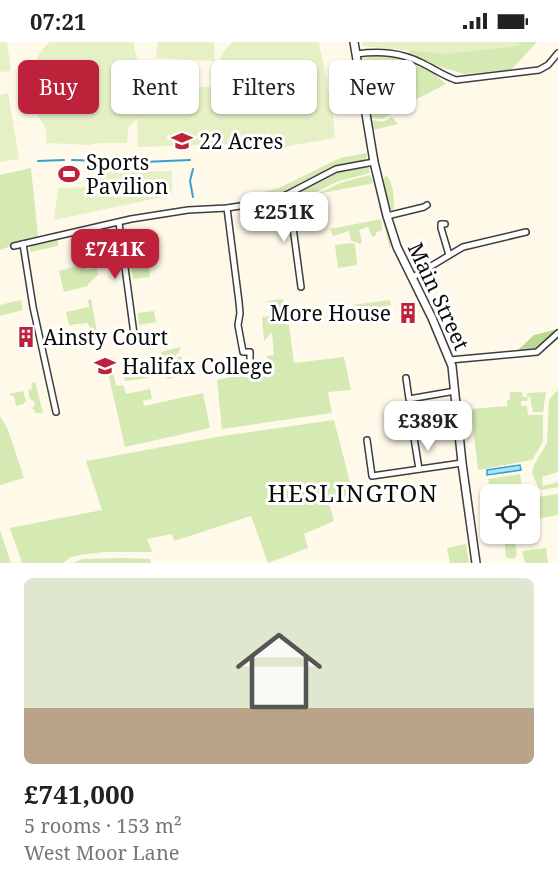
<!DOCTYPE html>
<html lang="en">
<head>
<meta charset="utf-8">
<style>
	:root { --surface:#fff; --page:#f2f2f2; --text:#222; --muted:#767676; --accent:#bd223a }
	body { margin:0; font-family:"Noto Serif",serif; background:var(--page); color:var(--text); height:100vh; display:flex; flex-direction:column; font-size:22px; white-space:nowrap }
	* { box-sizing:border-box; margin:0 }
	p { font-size:20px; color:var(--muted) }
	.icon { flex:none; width:33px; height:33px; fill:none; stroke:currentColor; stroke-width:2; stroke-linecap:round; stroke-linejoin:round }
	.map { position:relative; height:521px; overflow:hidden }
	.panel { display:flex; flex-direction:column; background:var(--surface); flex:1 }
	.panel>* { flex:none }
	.hud { position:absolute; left:18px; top:18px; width:522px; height:54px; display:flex; gap:12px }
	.controls { position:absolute; left:480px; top:442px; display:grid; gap:12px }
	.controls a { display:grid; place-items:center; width:60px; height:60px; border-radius:9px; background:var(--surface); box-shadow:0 2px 4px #0004; font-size:30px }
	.price { position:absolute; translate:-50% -51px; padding:0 14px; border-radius:12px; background:#fff; color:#222; font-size:20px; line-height:39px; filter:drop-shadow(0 2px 3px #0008) }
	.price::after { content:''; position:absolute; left:50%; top:36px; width:18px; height:14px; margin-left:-9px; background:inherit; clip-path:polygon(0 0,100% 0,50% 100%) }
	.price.active { background:var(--accent); color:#fff }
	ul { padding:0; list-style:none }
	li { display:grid; align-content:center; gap:12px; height:318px; padding:0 24px }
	li span { display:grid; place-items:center; height:186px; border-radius:9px; color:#555 }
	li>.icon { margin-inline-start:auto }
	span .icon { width:108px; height:108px; fill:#fffc; stroke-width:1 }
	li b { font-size:26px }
	.chip { padding:0 21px; border-radius:9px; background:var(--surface); box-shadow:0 2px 4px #0004; font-size:21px; line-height:54px }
	.chip.active { background:var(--accent); color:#fff }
	.status { display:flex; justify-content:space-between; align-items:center; height:42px; padding:0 30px; background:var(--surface); direction:ltr }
	.status svg { height:16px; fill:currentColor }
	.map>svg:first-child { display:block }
	.green { fill:#d5e9b3 }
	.forest { fill:#bbda93 }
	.pitch { fill:#e6f0c5 }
	.water { fill:#aee4f7; stroke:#33a2cf; stroke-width:1.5 }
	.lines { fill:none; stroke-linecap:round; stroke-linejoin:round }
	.stream { stroke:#33a2cf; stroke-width:2 }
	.minor-casing { stroke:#3e3e3e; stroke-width:8 }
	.tertiary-casing { stroke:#3e3e3e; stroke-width:10 }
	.minor { stroke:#fff; stroke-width:5 }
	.tertiary { stroke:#fff; stroke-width:7 }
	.labels { text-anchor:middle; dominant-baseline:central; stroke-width:6; stroke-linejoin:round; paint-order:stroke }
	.poi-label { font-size:21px; fill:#0b0b0b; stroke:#fff; text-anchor:start }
	.street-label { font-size:21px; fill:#0b0b0b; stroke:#fff }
	.quarter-label { font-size:24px; letter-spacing:1.5px; fill:#0b0b0b; stroke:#fff }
</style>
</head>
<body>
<div class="status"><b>07:21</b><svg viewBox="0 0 49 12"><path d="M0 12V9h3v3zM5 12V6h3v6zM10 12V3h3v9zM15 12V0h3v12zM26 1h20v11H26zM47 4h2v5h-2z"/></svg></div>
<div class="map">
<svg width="558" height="521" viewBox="0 0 558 521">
	<rect width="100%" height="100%" fill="#fff9ea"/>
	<!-- green -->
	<g class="green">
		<path d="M505,0H537L511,28L464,32L434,23L409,11L410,6Z"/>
		<path d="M376,14L400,16L402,40L410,61L382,77L371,76L362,23L364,16Z"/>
		<path d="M411,20L434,32L446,42L415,58L409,40L407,23Z"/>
		<path d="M392,75L398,82L373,88L372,78L383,80Z"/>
		<path d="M366,111L367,115L364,119C355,120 345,121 336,125C305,136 281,156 247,160L244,157V155L279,146L340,116Z"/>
		<path d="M364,125L369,126L370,131L339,139L293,161V154L296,151L337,130Z"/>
		<path d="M31,126L38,194L0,208V133Z"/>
		<path d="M370,133L374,141L317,152L340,141Z"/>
		<path d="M386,133C394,141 394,157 394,168L389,167C386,157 379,142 386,133Z"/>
		<path d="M379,164H381L393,202L390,206Z"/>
		<path d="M381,177L382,188L377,190L375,194L372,195L368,185L359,188L362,200L360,202L351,199L349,189L333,194L330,187Z"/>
		<path d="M101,192L102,203H104V218L98,223L93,193Z"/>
		<path d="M58,197V204L30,210V204Z"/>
		<path d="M351,201L355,202L357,223L338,226L335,203Z"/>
		<path d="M148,213L150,235L133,237L130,215Z"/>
		<path d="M84,222L86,228L97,226L98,233L88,242V244L64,250L59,229Z"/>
		<path d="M91,257L97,290L91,291L88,281L69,283L66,270L89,265L88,258Z"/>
		<path d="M283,257L284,265L278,269L277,275L280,281L289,283L294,321L344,315L351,348L328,350L332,371L222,387L217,338L268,327L267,314L274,313L272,290L264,299L262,275L270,274L268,259Z"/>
		<path d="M21,258L23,268L0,274V263Z"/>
		<path d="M390,258L391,263L367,267L352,263Z"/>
		<path d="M154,269L156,280L139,283L138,271Z"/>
		<path d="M180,305V308L164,330L161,310Z"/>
		<path d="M181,314L185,333L168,337L165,333L178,315Z"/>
		<path d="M135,326L148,336L125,339L123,328Z"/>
		<path d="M113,330L116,344L123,343L126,352L150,347L152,357L143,359L144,364L203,351L210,386L125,405L108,331Z"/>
		<path d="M35,340L43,371H36L32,366L35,363L34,359L30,357L28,348L32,347L31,341Z"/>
		<path d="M558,348V430L542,435L543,444L558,440V445L542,448L538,445L532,431L534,423L547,401L549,357Z"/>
		<path d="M23,349L26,359L23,362L16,364L14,355L9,352Z"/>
		<path d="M510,350H522L523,355H527V351L546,350L543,370H533L530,355H527L528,359H521V364H527L528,373H543V400L532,418L478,428L471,367L507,364V358H510Z"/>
		<path d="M0,374L8,388L24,436L0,443Z"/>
		<path d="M334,378L353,452L328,458L334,479L304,492L308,506L268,521L251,474L174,499L172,492L147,497L152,510H104L80,513L71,515L63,521H22L10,486L102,468L86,419L222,394Z"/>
		<path d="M520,432L523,452L491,453L488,437Z"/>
		<path d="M558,452V473L536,477L532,456Z"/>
		<path d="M0,488L11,521H0Z"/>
		<path d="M504,492H514L517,513L514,517L506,515Z"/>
		<path d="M466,502L469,521H450L447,506Z"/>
		<path d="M546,506L548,521H525L522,509Z"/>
		<path d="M123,516L150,517L151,521H73L82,517Z"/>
	</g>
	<!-- forest -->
	<path class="forest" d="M558,287V290L553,292L537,307L515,311L534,293Z"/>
	<!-- pitch -->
	<g class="pitch">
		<path d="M0,0H7L11,29L0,30Z"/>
		<path d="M50,0H134C134,16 144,29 145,45H213C214,31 220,9 233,0H319C321,18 328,31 328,50H331L335,96L261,109L260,101L234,90V102L138,105L137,76L128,86L127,101H99L90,103L46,101C46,97 47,91 46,87C43,80 36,73 34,66C26,44 31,15 50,0Z"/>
		<path d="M158,0H214L215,19L156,16Z"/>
		<path d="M362,0H521L517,4L446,12L362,4Z"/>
		<path d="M8,51L19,117L0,120V53Z"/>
		<path d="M172,129V153L54,178L58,146L94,145L95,130Z"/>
	</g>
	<!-- water -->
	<path class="water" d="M520,423L521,428L487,433V428Z"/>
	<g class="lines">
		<!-- stream -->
		<g class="stream">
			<path d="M72,118L144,120L190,118"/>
			<path d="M38,119L64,118"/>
			<path d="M193,155L190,139L193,127"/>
		</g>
		<defs>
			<g id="minor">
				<path d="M356,12C380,9 400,10 422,21C434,27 444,34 456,38L539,28L548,23L558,11"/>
				<path d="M286,153L290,163L301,245"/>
				<path d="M227,166L239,260L240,271L238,283L243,310H250V320"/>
				<path d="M387,174L424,165L427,163"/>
				<path d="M119,181L134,292"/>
				<path d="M445,182H441V186L449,213"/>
				<path d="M23,202L33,265L56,370"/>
				<path d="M14,204L131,177L188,168L227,166L265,160L286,153L336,127L374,120"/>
				<path d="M413,235L463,205L526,190"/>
				<path d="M450,318L537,310L558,291"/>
				<path d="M406,336L409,357L455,349"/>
				<path d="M414,396L419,427"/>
				<path d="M367,398L372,434L462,421"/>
			</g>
			<path id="tertiary" d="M354,0L374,120L387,174L397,205L432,276L452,324L462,421L476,521"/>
		</defs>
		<!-- minor casing -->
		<use href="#minor" class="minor-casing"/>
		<!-- tertiary casing -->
		<use href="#tertiary" class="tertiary-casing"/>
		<!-- minor -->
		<use href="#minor" class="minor"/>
		<!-- tertiary -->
		<use href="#tertiary" class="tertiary"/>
	</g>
	<!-- icons -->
	<defs>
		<symbol id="university-bare" viewBox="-9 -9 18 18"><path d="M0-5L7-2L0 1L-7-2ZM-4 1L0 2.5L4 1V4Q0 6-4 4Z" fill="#bd223a" stroke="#fff" stroke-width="2.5" paint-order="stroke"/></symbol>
		<symbol id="stadium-bare" viewBox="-9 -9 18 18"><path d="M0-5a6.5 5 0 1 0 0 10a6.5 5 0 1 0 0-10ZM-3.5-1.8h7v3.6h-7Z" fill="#bd223a" stroke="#fff" stroke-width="2.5" paint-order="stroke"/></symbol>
		<symbol id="building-bare" viewBox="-9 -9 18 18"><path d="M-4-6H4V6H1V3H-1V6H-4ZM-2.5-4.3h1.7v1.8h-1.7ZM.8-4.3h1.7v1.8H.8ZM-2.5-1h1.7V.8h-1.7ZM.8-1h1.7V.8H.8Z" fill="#bd223a" stroke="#fff" stroke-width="2.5" paint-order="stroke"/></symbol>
	</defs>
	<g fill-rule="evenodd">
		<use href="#university-bare" x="167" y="84" width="30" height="30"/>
		<use href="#stadium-bare" x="54" y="117" width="30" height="30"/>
		<use href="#building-bare" x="393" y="256" width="30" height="30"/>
		<use href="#building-bare" x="11" y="280" width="30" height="30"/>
		<use href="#university-bare" x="90" y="309" width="30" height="30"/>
	</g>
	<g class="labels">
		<!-- poi labels -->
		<g class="poi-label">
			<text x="199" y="99">22 Acres</text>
			<text x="86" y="120">Sports<tspan x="86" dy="24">Pavilion</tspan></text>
			<text x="391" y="271" text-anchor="end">More House</text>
			<text x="43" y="295">Ainsty Court</text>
			<text x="122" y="324">Halifax College</text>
		</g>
		<!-- street labels -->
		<g class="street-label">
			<text transform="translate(439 254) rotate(65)">Main Street</text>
		</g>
		<!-- quarter labels -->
		<g class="quarter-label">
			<text x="353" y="450">HESLINGTON</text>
		</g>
	</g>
</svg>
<div class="controls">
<a><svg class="icon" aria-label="locate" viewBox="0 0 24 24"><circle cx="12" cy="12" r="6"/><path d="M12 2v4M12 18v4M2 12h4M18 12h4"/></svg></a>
</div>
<b class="price" style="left:284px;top:201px">£251K</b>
<b class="price active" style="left:115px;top:238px">£741K</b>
<b class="price" style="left:428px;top:410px">£389K</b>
<div class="hud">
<a class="chip active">Buy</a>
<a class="chip">Rent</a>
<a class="chip">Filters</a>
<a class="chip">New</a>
</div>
</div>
<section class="panel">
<ul>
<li><span style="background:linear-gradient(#dfe7d0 70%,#b9a48a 0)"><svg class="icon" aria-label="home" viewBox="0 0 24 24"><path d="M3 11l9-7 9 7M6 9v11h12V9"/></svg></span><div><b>£741,000</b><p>5 rooms · 153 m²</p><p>West Moor Lane</p></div></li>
</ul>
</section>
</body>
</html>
